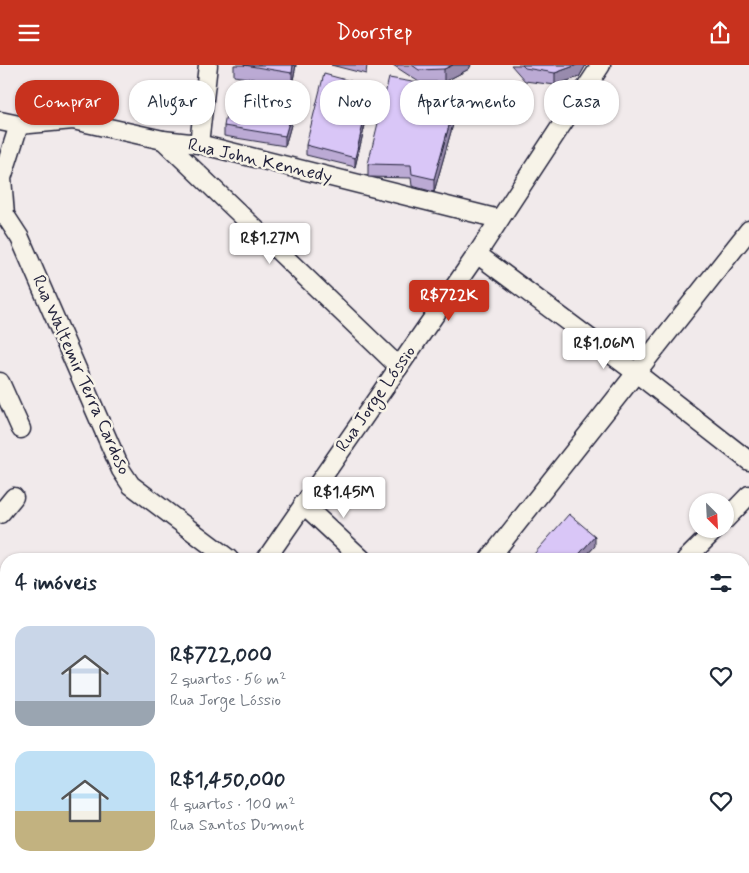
<!DOCTYPE html>
<html lang="pt">
<head>
<meta charset="utf-8">
<style>
	:root { --surface:#fff; --page:#f6f6f7; --text:#1f2937; --muted:#747a83; --accent:#c8321e }
	body { margin:0; font-family:Mynerve,sans-serif; background:var(--page); color:var(--text); height:100vh; display:flex; flex-direction:column; font-size:19px; white-space:nowrap }
	* { box-sizing:border-box; margin:0 }
	p { font-size:16px; color:var(--muted) }
	.icon { flex:none; width:28px; height:28px; fill:none; stroke:currentColor; stroke-width:2; stroke-linecap:round; stroke-linejoin:round }
	.map { position:relative; flex:1; overflow:hidden }
	.details { position:absolute; left:0px; top:488px; width:750px; height:321px; display:flex; flex-direction:column; background:var(--surface); border-radius:20px 20px 0 0; box-shadow:0 1px 4px #0004 }
	.details>* { flex:none }
	.banner { position:absolute; left:15px; top:15px; width:720px; height:45px; display:flex; gap:10px }
	.needle { width:32px; rotate:156deg }
	.fabs { position:absolute; left:689px; top:428px; display:grid; gap:10px }
	.fabs a { display:grid; place-items:center; width:45px; height:45px; border-radius:50%; background:var(--surface); box-shadow:0 1px 4px #0004; font-size:25px }
	.price { position:absolute; translate:-50% -42px; padding:0 11px; border-radius:5px; background:#fff; color:#222; font-size:16px; line-height:32px; filter:drop-shadow(0 1px 2px #0008) }
	.price::after { content:''; position:absolute; left:50%; top:30px; width:15px; height:11px; margin-left:-8px; background:inherit; clip-path:polygon(0 0,100% 0,50% 100%) }
	.price.selected { background:var(--accent); color:#fff }
	ul { padding:0; list-style:none }
	li { display:flex; align-items:center; gap:15px; height:125px; padding:0 15px }
	li span { display:grid; place-items:center; flex:none; width:140px; height:100px; border-radius:15px; color:#555 }
	li>.icon { margin-inline-start:auto }
	span .icon { width:60px; height:60px; fill:#fffc; stroke-width:1 }
	li b { font-size:21px }
	h2 { display:flex; justify-content:space-between; align-items:center; height:60px; padding:0 15px; font-size:21px }
	.chip { padding:0 18px; border-radius:20px; background:var(--surface); box-shadow:0 1px 4px #0004; font-size:18px; line-height:45px }
	.chip.selected { background:var(--accent); color:#fff }
	header { display:flex; justify-content:space-between; align-items:center; height:65px; padding:0 15px; background:var(--accent); color:#fff; font-size:22px; font-weight:600 }
	.map>svg:first-child { display:block }
	.lines { fill:none; stroke-linecap:round; stroke-linejoin:round }
	.minor-casing { stroke:#22223b; stroke-width:21 }
	.minor { stroke:#f7f3e8; stroke-width:18 }
	.wall { fill:#bbaad4; stroke:#22223b }
	.shaded-wall { fill:#988bad; stroke:#22223b }
	.building { fill:#d9c6f7; stroke:#22223b }
	.labels { text-anchor:middle; dominant-baseline:central; stroke-width:5; stroke-linejoin:round; paint-order:stroke }
	.street-label { font-size:18px; fill:#22223b; stroke:#f7f3e8 }
</style>
</head>
<body>
<header><svg class="icon" aria-label="menu" viewBox="0 0 24 24"><path d="M4 6h16M4 12h16M4 18h16"/></svg>Doorstep<svg class="icon" aria-label="share" viewBox="0 0 24 24"><path d="M12 15V3M7 8l5-5 5 5M5 13v7h14v-7"/></svg></header>
<div class="map">
<svg width="749" height="808" viewBox="0 0 749 808">
	<rect width="100%" height="100%" fill="#f1eaeb"/>
	<filter id="ink" filterUnits="userSpaceOnUse"><feTurbulence type="fractalNoise" baseFrequency=".02" numOctaves="2"/><feDisplacementMap in="SourceGraphic" scale="10" xChannelSelector="R" yChannelSelector="G"/><feConvolveMatrix kernelMatrix="1 2 1 2 8 2 1 2 1" color-interpolation-filters="sRGB"/></filter>
	<g filter="url(#ink)">
		<g class="lines">
			<defs>
				<g id="minor">
					<path d="M0,56L19,60L73,55L163,75L199,79L499,154"/>
					<path d="M19,60L2,113L5,150L20,173L121,405L131,420L229,494"/>
					<path d="M163,75L399,302"/>
					<path d="M199,79L208,0"/>
					<path d="M477,189L635,307L749,396"/>
					<path d="M0,317L21,364"/>
					<path d="M303,439L362,494"/>
					<path d="M0,449L14,432"/>
					<path d="M725,455L749,430"/>
					<path d="M266,494L477,189L601,0"/>
					<path d="M489,494L749,165"/>
					<path d="M686,494L716,464"/>
					<path d="M744,648L749,640"/>
					<path d="M0,778L6,781"/>
					<path d="M66,802L73,808"/>
					<path d="M740,802L748,808"/>
					<path d="M239,808L243,802"/>
					<path d="M378,808L384,802"/>
					<path d="M638,808L642,802"/>
				</g>
			</defs>
			<!-- minor casing -->
			<use href="#minor" class="minor-casing"/>
			<!-- minor -->
			<use href="#minor" class="minor"/>
		</g>
		<!-- wall -->
		<g class="wall">
			<path d="M234,0H296L292,20L234,11Z"/>
			<path d="M331,0H367L366,9Z"/>
			<path d="M393,0H471L469,4L444,17H419Z"/>
			<path d="M511,0H586L579,12L555,20L525,16Z"/>
			<path d="M372,31L355,102L306,90V80Z"/>
			<path d="M459,38L434,127L412,121L411,113L368,112V99Z"/>
			<path d="M295,46L285,81L224,71V61Z"/>
			<path d="M595,481L583,494H534V489Z"/>
		</g>
		<!-- shaded-wall -->
		<g class="shaded-wall">
			<path d="M293,0H296L292,20V8Z"/>
			<path d="M453,0H471L469,4L444,17V4Z"/>
			<path d="M577,0H586L579,12L555,20V8Z"/>
			<path d="M372,22V31L355,102V93Z"/>
			<path d="M459,25V38L434,127V114Z"/>
			<path d="M295,36V46L285,81V71Z"/>
			<path d="M595,471V481L583,494H575Z"/>
		</g>
		<!-- building -->
		<g class="building">
			<path d="M244,0H293L292,8Z"/>
			<path d="M412,0H453L444,4L419,5Z"/>
			<path d="M522,0H577L555,8L525,3Z"/>
			<path d="M324,9L372,22L355,93L306,80Z"/>
			<path d="M389,13L459,25L434,114L412,109L411,100L368,99Z"/>
			<path d="M231,22L295,36L285,71L224,61Z"/>
			<path d="M569,449L595,471L575,494H539L534,489Z"/>
		</g>
	</g>
	<g class="labels">
		<!-- street labels -->
		<g class="street-label">
			<text transform="translate(260 96) rotate(13)">Rua John Kennedy</text>
			<text transform="translate(81 310) rotate(66)">Rua Waltemir Terra Cardoso</text>
			<text transform="translate(376 334) rotate(-55)">Rua Jorge Lóssio</text>
		</g>
	</g>
</svg>
<div class="fabs">
<a><svg class="needle" viewBox="-14 -14 28 28"><path d="M0-13l5 13h-10z" fill="#e53935"/><path d="M0 13l5-13h-10z" fill="#747a83"/></svg></a>
</div>
<b class="price" style="left:270px;top:200px">R$1.27M</b>
<b class="price selected" style="left:449px;top:257px">R$722K</b>
<b class="price" style="left:604px;top:305px">R$1.06M</b>
<b class="price" style="left:344px;top:454px">R$1.45M</b>
<div class="banner">
<a class="chip selected">Comprar</a>
<a class="chip">Alugar</a>
<a class="chip">Filtros</a>
<a class="chip">Novo</a>
<a class="chip">Apartamento</a>
<a class="chip">Casa</a>
</div>
<section class="details">
<h2>4 imóveis<svg class="icon" aria-label="filters" viewBox="0 0 24 24"><path d="M4 7h16M4 17h16"/><circle cx="9" cy="7" r="2"/><circle cx="15" cy="17" r="2"/></svg></h2>
<ul>
<li><span style="background:linear-gradient(#c9d6e8 75%,#9aa5b1 0)"><svg class="icon" aria-label="home" viewBox="0 0 24 24"><path d="M3 11l9-7 9 7M6 9v11h12V9"/></svg></span><div><b>R$722,000</b><p>2 quartos · 56 m²</p><p>Rua Jorge Lóssio</p></div><svg class="icon" aria-label="heart" viewBox="0 0 24 24"><path d="M12 20l-8-8c-3-5 5-10 8-4 3-6 11-1 8 4z"/></svg></li>
<li><span style="background:linear-gradient(#bfe0f5 60%,#c2b280 0)"><svg class="icon" aria-label="home" viewBox="0 0 24 24"><path d="M3 11l9-7 9 7M6 9v11h12V9"/></svg></span><div><b>R$1,450,000</b><p>4 quartos · 100 m²</p><p>Rua Santos Dumont</p></div><svg class="icon" aria-label="heart" viewBox="0 0 24 24"><path d="M12 20l-8-8c-3-5 5-10 8-4 3-6 11-1 8 4z"/></svg></li>
</ul>
</section>
</div>
</body>
</html>
